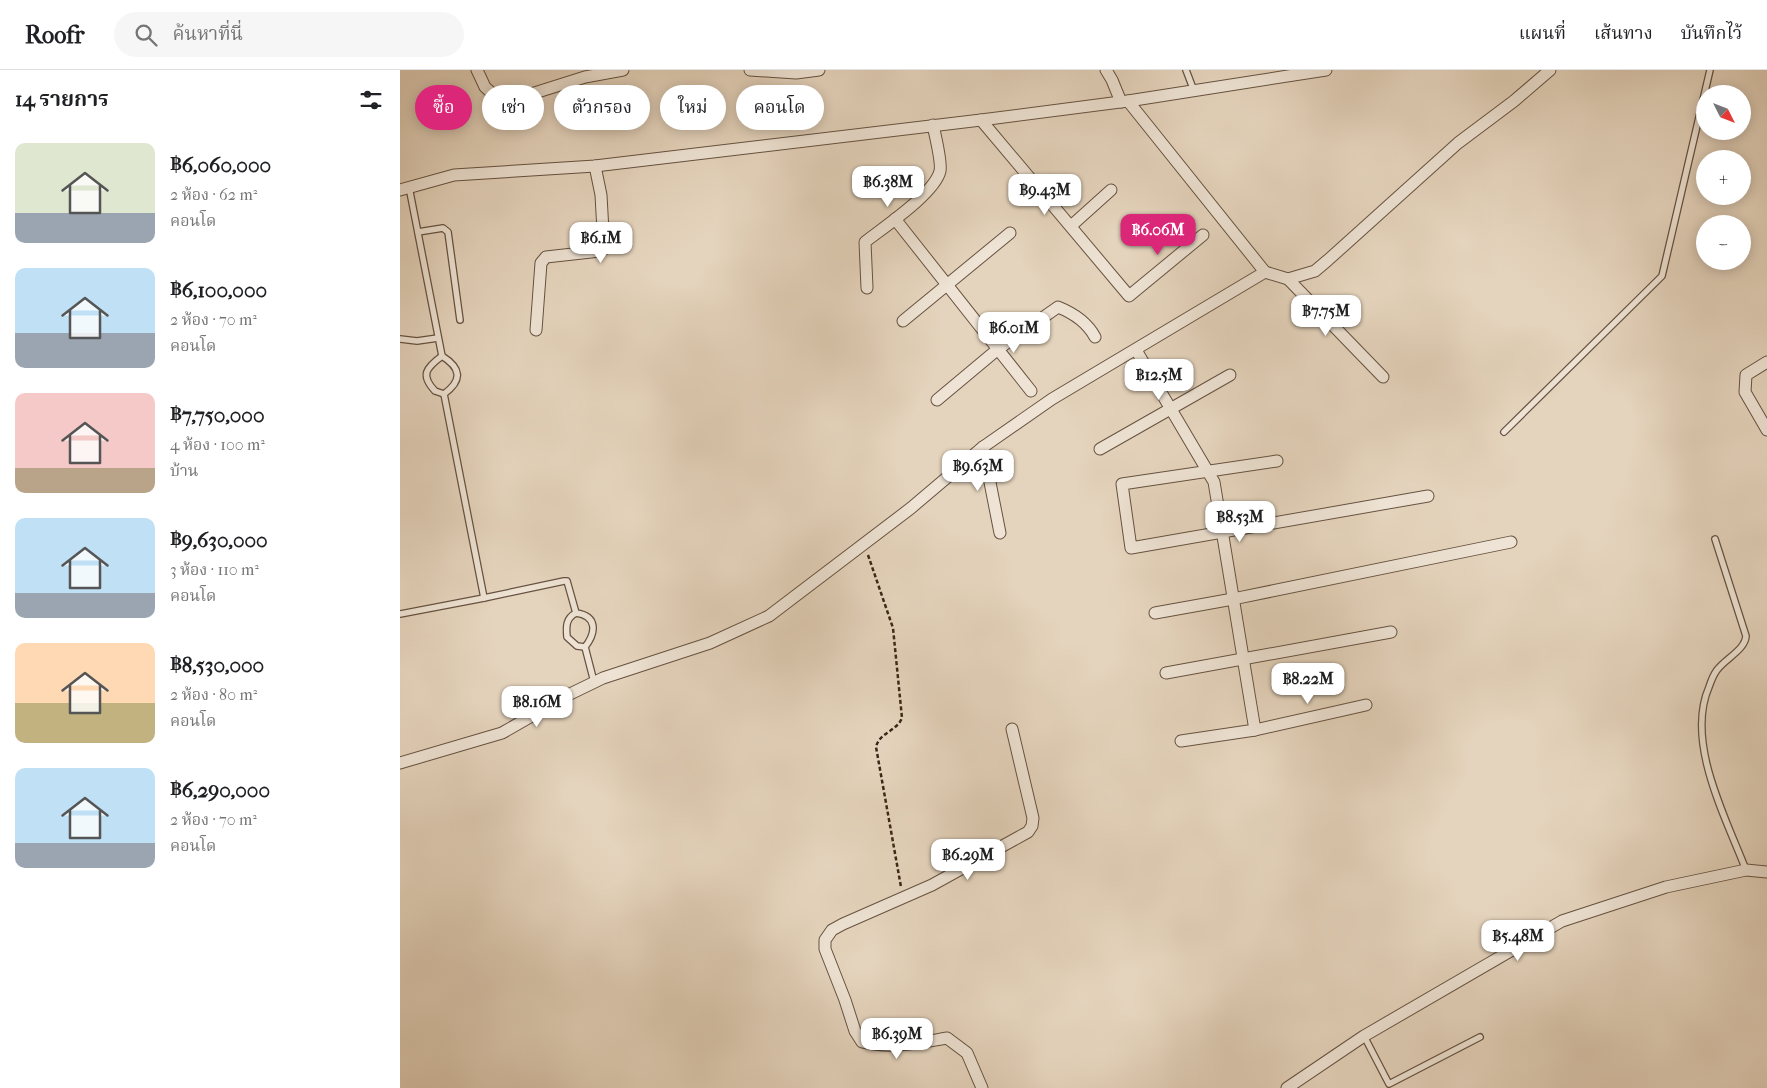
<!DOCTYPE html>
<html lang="th">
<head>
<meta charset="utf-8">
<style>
	:root { --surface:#fff; --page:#f6f6f6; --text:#202124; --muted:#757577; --line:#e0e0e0; --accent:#db2777 }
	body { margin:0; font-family:"IM FELL French Canon","Noto Serif Thai",serif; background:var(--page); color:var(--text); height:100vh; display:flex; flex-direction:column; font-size:19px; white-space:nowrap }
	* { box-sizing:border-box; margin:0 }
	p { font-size:16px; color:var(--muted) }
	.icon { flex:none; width:28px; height:28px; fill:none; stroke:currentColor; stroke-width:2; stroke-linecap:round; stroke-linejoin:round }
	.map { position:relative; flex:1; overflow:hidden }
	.panel { display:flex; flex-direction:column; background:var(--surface); width:400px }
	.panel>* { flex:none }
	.banner { position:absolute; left:15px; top:15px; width:475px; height:45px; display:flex; gap:10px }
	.needle { width:32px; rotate:132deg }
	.controls { position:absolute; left:1296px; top:15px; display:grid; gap:10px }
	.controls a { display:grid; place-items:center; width:55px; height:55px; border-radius:50%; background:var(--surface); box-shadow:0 2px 12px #0003; font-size:25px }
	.price { position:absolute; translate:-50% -42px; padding:0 11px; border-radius:10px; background:#fff; color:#222; font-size:16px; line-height:32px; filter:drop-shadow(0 1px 2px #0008) }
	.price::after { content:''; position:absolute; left:50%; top:30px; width:15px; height:11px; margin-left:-8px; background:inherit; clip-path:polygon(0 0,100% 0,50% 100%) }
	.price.current { background:var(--accent); color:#fff }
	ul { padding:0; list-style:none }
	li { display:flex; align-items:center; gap:15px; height:125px; padding:0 15px }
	li span { display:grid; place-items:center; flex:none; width:140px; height:100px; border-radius:10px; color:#555 }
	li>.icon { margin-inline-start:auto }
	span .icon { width:60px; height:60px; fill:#fffc; stroke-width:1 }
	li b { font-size:21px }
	h2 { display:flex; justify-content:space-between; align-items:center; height:60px; padding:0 15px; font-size:21px }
	.pill { padding:0 18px; border-radius:22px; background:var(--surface); box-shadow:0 2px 12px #0003; font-size:18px; line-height:45px }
	.pill.current { background:var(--accent); color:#fff }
	header { display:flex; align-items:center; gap:30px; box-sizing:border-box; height:70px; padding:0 25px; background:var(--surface); border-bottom:1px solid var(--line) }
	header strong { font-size:24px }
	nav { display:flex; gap:28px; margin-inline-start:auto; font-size:18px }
	.search { width:350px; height:45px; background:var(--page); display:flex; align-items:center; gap:12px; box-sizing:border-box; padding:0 18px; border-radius:28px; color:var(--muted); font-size:19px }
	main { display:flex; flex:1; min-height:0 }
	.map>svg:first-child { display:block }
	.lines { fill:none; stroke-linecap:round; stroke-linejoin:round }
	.service-casing { stroke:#665241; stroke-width:8 }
	.minor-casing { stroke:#665241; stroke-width:13 }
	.path { stroke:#3c2718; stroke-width:2.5; stroke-dasharray:4 2.5; stroke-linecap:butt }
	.service { stroke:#eee3d4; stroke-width:5.5 }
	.minor { stroke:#eee3d4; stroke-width:11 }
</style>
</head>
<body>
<header>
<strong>Roofr</strong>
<div class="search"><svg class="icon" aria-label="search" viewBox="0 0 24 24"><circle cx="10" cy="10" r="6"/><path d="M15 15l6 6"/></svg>ค้นหาที่นี่</div>
<nav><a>แผนที่</a><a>เส้นทาง</a><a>บันทึกไว้</a></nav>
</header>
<main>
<section class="panel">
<h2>14 รายการ<svg class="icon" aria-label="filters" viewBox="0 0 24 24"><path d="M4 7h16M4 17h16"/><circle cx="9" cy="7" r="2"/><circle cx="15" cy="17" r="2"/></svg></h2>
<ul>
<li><span style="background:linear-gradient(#dfe7d0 70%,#9aa5b1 0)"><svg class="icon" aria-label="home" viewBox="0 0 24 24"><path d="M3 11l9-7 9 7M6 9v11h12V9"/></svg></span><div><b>฿6,060,000</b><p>2 ห้อง · 62 m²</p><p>คอนโด</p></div></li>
<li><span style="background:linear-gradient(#bfe0f5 65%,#9aa5b1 0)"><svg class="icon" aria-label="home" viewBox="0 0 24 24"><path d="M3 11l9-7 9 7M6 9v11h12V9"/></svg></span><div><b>฿6,100,000</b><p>2 ห้อง · 70 m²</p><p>คอนโด</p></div></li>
<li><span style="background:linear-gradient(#f6c9c9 75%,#b9a48a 0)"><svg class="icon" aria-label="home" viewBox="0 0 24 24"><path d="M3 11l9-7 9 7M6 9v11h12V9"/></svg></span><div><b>฿7,750,000</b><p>4 ห้อง · 100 m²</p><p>บ้าน</p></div></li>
<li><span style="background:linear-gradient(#bfe0f5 75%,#9aa5b1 0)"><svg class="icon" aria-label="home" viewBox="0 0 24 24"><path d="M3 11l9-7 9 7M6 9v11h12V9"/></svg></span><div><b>฿9,630,000</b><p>3 ห้อง · 110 m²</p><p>คอนโด</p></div></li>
<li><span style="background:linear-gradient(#ffd9b3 60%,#c2b280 0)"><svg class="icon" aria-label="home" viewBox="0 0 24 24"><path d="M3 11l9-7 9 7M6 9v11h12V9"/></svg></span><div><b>฿8,530,000</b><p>2 ห้อง · 80 m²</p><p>คอนโด</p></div></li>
<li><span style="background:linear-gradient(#bfe0f5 75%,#9aa5b1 0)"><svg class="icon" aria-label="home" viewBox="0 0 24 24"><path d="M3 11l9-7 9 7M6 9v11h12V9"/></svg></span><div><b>฿6,290,000</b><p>2 ห้อง · 70 m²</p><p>คอนโด</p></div></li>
</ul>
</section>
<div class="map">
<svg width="1367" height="1018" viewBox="0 0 1367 1018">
	<rect width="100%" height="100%" fill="#e5d4bd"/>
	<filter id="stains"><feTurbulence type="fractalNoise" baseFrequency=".004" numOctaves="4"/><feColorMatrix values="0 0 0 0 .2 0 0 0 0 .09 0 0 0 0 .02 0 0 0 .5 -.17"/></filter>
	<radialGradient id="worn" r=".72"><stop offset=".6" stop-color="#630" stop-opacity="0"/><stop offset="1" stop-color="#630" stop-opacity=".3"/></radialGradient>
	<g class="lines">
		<defs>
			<g id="service">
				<path d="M786,0L794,21"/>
				<path d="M9,117L42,286C61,298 63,310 44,324L84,528L164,511H167L176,543C198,546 196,563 185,577L194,612"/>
				<path d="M18,162L43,158L48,162L60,250"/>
				<path d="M0,269L17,271L38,268"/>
				<path d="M42,286C26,298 20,305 35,321L44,324"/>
				<path d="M1104,362L1262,206L1310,0"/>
				<path d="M1315,469L1346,566C1345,580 1326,588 1317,600C1314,604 1311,611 1309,617C1285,672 1326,748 1346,800"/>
				<path d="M176,543C166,548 166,556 167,567L177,576L185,577"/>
				<path d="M0,544L84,528"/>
				<path d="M964,966L989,1014L1080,967"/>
			</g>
			<g id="minor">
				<path d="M77,0L85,17L96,27L109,31L185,7L223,0"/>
				<path d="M350,0L396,3L419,0"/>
				<path d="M706,0L712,10L721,32"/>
				<path d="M728,31L865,202"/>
				<path d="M581,50L729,226L803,165"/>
				<path d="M0,120L54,105L195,96L581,50L728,31L926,0"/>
				<path d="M495,149L631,321"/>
				<path d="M671,156L711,120"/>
				<path d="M888,209L983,307"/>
				<path d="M467,218L465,172C484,157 535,123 540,101C542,92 535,65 533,55"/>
				<path d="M503,251L610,163"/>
				<path d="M136,260L141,193L146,187L200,181L204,179L201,125L195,96"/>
				<path d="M736,280L814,412L855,660L781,671"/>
				<path d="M1367,292L1346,305L1345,322L1367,360"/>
				<path d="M537,330L598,279L658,237C673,243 687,252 695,267"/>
				<path d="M583,377L600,463"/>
				<path d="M700,379L830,305"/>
				<path d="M877,391L722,414L731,478L1028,426"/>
				<path d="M755,543L833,529L1111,472"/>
				<path d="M766,603L991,562"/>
				<path d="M855,660L966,635"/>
				<path d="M0,693L102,663L168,625L203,608L310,573L369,546L511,438L583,377L652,329L865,202L888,209L915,201L928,190L1058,73L1114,31L1150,0"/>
				<path d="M582,1018L567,983L547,968C517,973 492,979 462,972L455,961L445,930L425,879V870L432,860L443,854L532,815L628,762L632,756L633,748L612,659"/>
				<path d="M887,1018L964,966L1162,851L1266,817L1346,800L1367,802"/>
			</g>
		</defs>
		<!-- service casing -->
		<use href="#service" class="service-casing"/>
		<!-- minor casing -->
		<use href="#minor" class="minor-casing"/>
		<!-- path -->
		<path class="path" d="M468,485L493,558L502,648C497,661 479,663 476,677L501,817"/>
		<!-- service -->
		<use href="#service" class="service"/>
		<!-- minor -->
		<use href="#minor" class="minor"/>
	</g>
	<rect width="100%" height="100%" filter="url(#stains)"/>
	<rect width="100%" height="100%" fill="url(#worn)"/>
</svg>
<div class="controls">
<a><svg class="needle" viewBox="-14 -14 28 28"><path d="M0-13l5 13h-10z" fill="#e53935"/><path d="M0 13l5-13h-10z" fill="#757577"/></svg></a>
<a>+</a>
<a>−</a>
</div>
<b class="price" style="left:488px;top:138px">฿6.38M</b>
<b class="price" style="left:645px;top:146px">฿9.43M</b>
<b class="price current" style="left:758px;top:186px">฿6.06M</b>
<b class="price" style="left:201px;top:194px">฿6.1M</b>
<b class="price" style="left:926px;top:267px">฿7.75M</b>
<b class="price" style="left:614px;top:284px">฿6.01M</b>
<b class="price" style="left:759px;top:331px">฿12.5M</b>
<b class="price" style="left:578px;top:422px">฿9.63M</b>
<b class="price" style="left:840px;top:473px">฿8.53M</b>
<b class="price" style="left:908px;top:635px">฿8.22M</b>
<b class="price" style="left:137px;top:658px">฿8.16M</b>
<b class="price" style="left:568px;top:811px">฿6.29M</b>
<b class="price" style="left:1118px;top:892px">฿5.48M</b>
<b class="price" style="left:497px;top:990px">฿6.39M</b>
<div class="banner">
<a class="pill current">ซื้อ</a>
<a class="pill">เช่า</a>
<a class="pill">ตัวกรอง</a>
<a class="pill">ใหม่</a>
<a class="pill">คอนโด</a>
</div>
</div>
</main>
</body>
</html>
